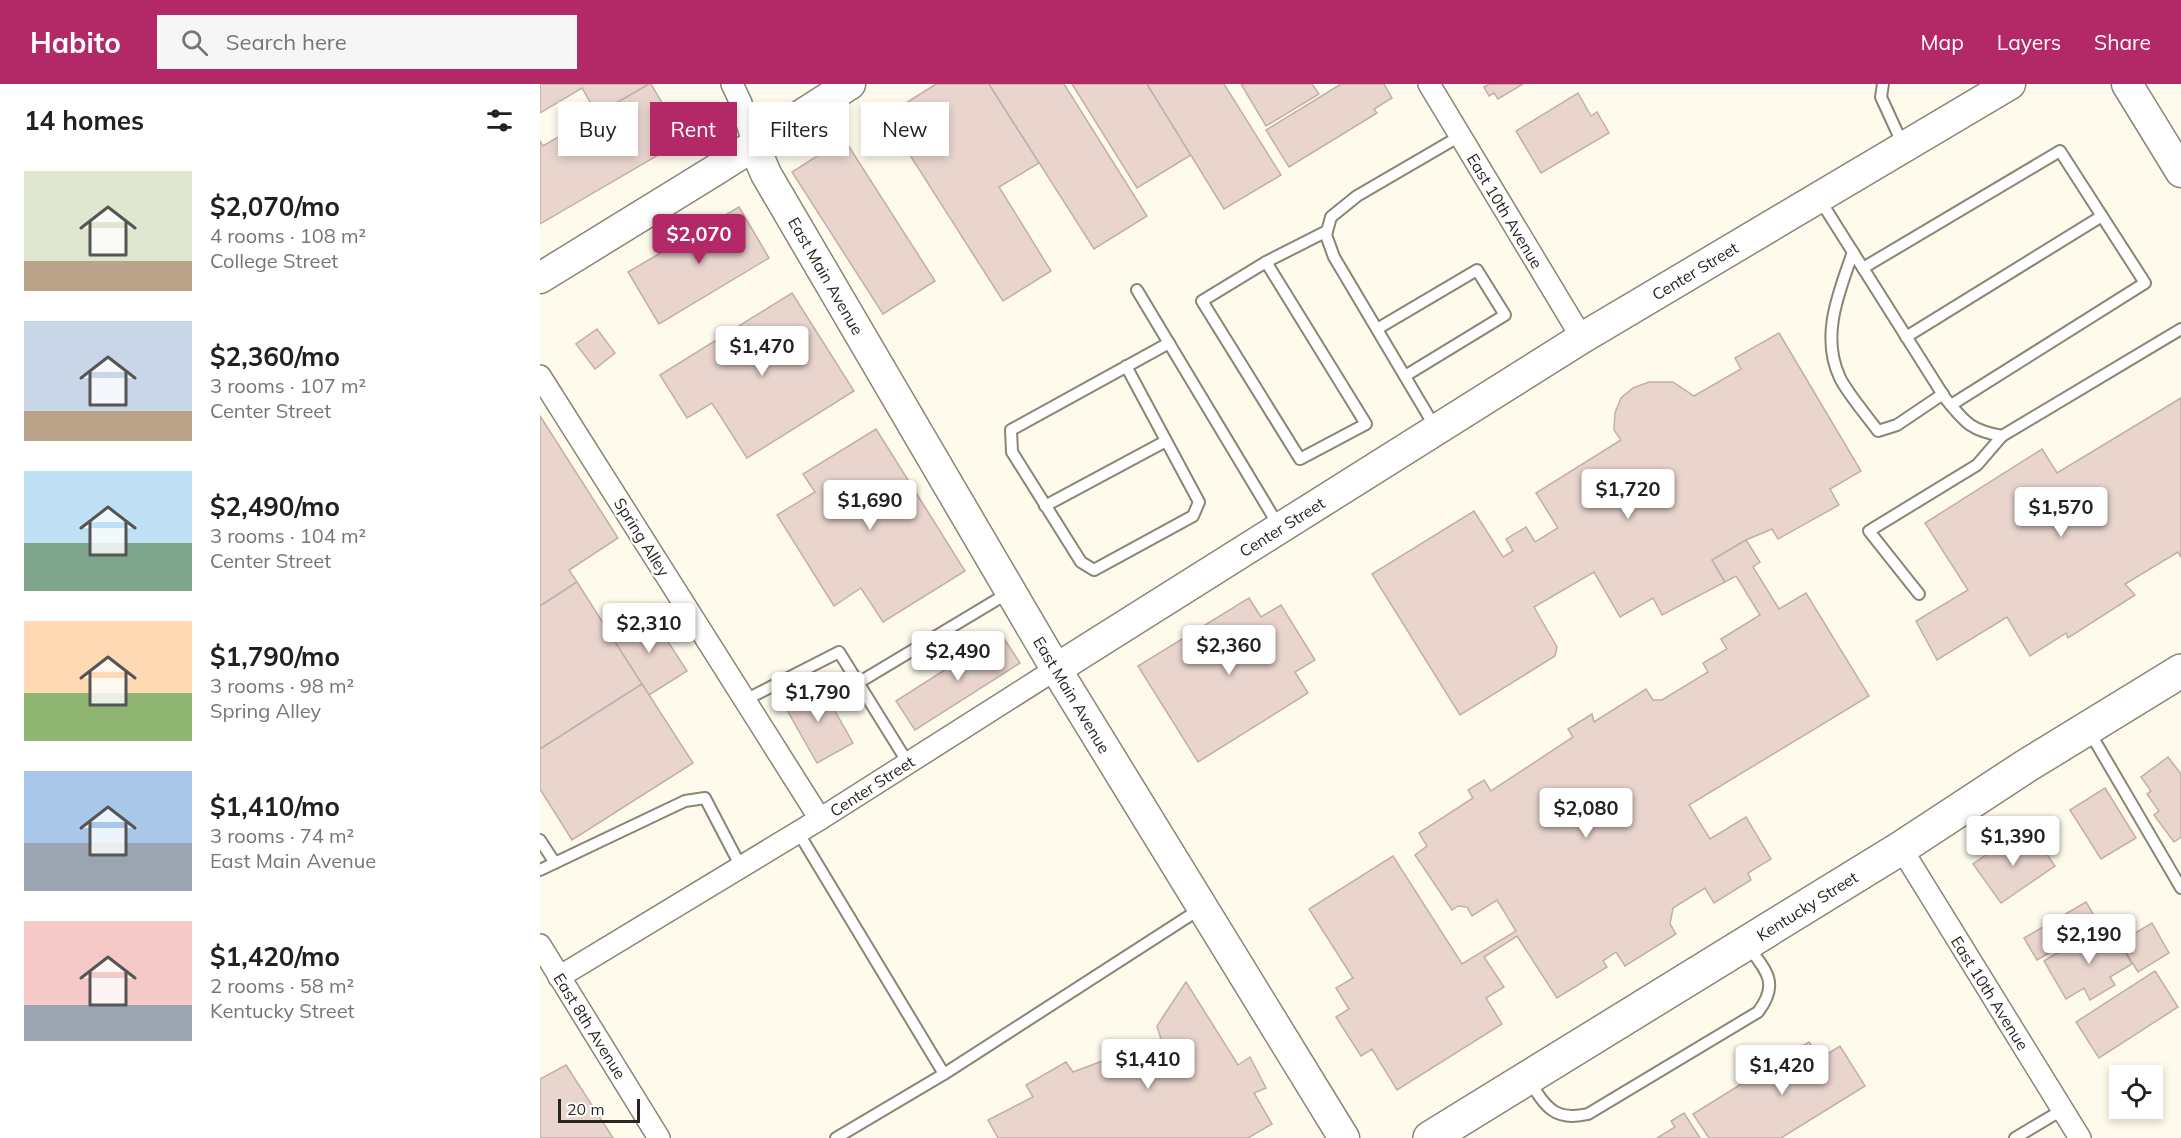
<!DOCTYPE html>
<html lang="en">
<head>
<meta charset="utf-8">
<style>
	:root { --surface:#fff; --page:#f6f6f6; --text:#202124; --muted:#757577; --accent:#b32968 }
	body { margin:0; font-family:Mulish,sans-serif; background:var(--page); color:var(--text); height:100vh; display:flex; flex-direction:column; font-size:22px; white-space:nowrap }
	* { box-sizing:border-box; margin:0 }
	p { font-size:20px; color:var(--muted) }
	.icon { flex:none; width:33px; height:33px; fill:none; stroke:currentColor; stroke-width:2; stroke-linecap:round; stroke-linejoin:round }
	.map { position:relative; flex:1; overflow:hidden }
	.panel { display:flex; flex-direction:column; background:var(--surface); width:540px }
	.panel>* { flex:none }
	.banner { position:absolute; left:18px; top:18px; width:570px; height:54px; display:flex; gap:12px }
	.controls { position:absolute; left:1569px; top:981px; display:grid; gap:12px }
	.controls a { display:grid; place-items:center; width:54px; height:54px; border-radius:0px; background:var(--surface); box-shadow:0 3px 9px #0003; font-size:30px }
	.scale { position:absolute; left:18px; bottom:15px; width:82px; box-sizing:border-box; padding-left:6px; border:3px solid #282620; border-top:0; font-size:16px; line-height:21px; white-space:nowrap; color:#282620; -webkit-text-stroke:4px #fff; paint-order:stroke }
	.price { position:absolute; translate:-50% -51px; padding:0 14px; border-radius:6px; background:#fff; color:#222; font-size:20px; line-height:39px; filter:drop-shadow(0 2px 3px #0008) }
	.price::after { content:''; position:absolute; left:50%; top:36px; width:18px; height:14px; margin-left:-9px; background:inherit; clip-path:polygon(0 0,100% 0,50% 100%) }
	.price.active { background:var(--accent); color:#fff }
	ul { padding:0; list-style:none }
	li { display:flex; align-items:center; gap:18px; height:150px; padding:0 24px }
	li span { display:grid; place-items:center; flex:none; width:168px; height:120px; border-radius:0px; color:#555 }
	li>.icon { margin-inline-start:auto }
	span .icon { width:72px; height:72px; fill:#fffc; stroke-width:1 }
	li b { font-size:26px }
	h2 { display:flex; justify-content:space-between; align-items:center; height:72px; padding:0 24px; font-size:26px }
	.tag { padding:0 21px; border-radius:0px; background:var(--surface); box-shadow:0 3px 9px #0003; font-size:21px; line-height:54px }
	.tag.active { background:var(--accent); color:#fff }
	header { display:flex; align-items:center; gap:36px; box-sizing:border-box; height:84px; padding:0 30px; background:var(--accent); color:#fff }
	header strong { font-size:28px }
	nav { display:flex; gap:33px; margin-inline-start:auto; font-size:21px }
	.search { width:420px; height:54px; background:var(--page); display:flex; align-items:center; gap:15px; box-sizing:border-box; padding:0 21px; border-radius:0px; color:var(--muted); font-size:22px }
	main { display:flex; flex:1; min-height:0 }
	.map>svg:first-child { display:block }
	.building { fill:#e9d5ce; stroke:#c2afa8; stroke-width:1.5 }
	.lines { fill:none; stroke-linecap:round; stroke-linejoin:round }
	.lane-casing { stroke:#8a8676; stroke-width:14 }
	.street-casing { stroke:#8a8676; stroke-width:24 }
	.secondary-casing { stroke:#8a8676; stroke-width:33 }
	.primary-casing { stroke:#8a8676; stroke-width:36 }
	.lane { stroke:#fff; stroke-width:10 }
	.street { stroke:#fff; stroke-width:21 }
	.secondary { stroke:#fff; stroke-width:30 }
	.primary { stroke:#fff; stroke-width:33 }
	.labels { text-anchor:middle; dominant-baseline:central; stroke-width:4.5; stroke-linejoin:round; paint-order:stroke }
	.street-label { font-size:16px; fill:#282620; stroke:#fff }
</style>
</head>
<body>
<header>
<strong>Habito</strong>
<div class="search"><svg class="icon" aria-label="search" viewBox="0 0 24 24"><circle cx="10" cy="10" r="6"/><path d="M15 15l6 6"/></svg>Search here</div>
<nav><a>Map</a><a>Layers</a><a>Share</a></nav>
</header>
<main>
<section class="panel">
<h2>14 homes<svg class="icon" aria-label="filters" viewBox="0 0 24 24"><path d="M4 7h16M4 17h16"/><circle cx="9" cy="7" r="2"/><circle cx="15" cy="17" r="2"/></svg></h2>
<ul>
<li><span style="background:linear-gradient(#dfe7d0 75%,#b9a48a 0)"><svg class="icon" aria-label="home" viewBox="0 0 24 24"><path d="M3 11l9-7 9 7M6 9v11h12V9"/></svg></span><div><b>$2,070/mo</b><p>4 rooms · 108 m²</p><p>College Street</p></div></li>
<li><span style="background:linear-gradient(#c9d6e8 75%,#b9a48a 0)"><svg class="icon" aria-label="home" viewBox="0 0 24 24"><path d="M3 11l9-7 9 7M6 9v11h12V9"/></svg></span><div><b>$2,360/mo</b><p>3 rooms · 107 m²</p><p>Center Street</p></div></li>
<li><span style="background:linear-gradient(#bfe0f5 60%,#7fa58c 0)"><svg class="icon" aria-label="home" viewBox="0 0 24 24"><path d="M3 11l9-7 9 7M6 9v11h12V9"/></svg></span><div><b>$2,490/mo</b><p>3 rooms · 104 m²</p><p>Center Street</p></div></li>
<li><span style="background:linear-gradient(#ffd9b3 60%,#8fb573 0)"><svg class="icon" aria-label="home" viewBox="0 0 24 24"><path d="M3 11l9-7 9 7M6 9v11h12V9"/></svg></span><div><b>$1,790/mo</b><p>3 rooms · 98 m²</p><p>Spring Alley</p></div></li>
<li><span style="background:linear-gradient(#a9c7e8 60%,#9aa5b1 0)"><svg class="icon" aria-label="home" viewBox="0 0 24 24"><path d="M3 11l9-7 9 7M6 9v11h12V9"/></svg></span><div><b>$1,410/mo</b><p>3 rooms · 74 m²</p><p>East Main Avenue</p></div></li>
<li><span style="background:linear-gradient(#f6c9c9 70%,#9aa5b1 0)"><svg class="icon" aria-label="home" viewBox="0 0 24 24"><path d="M3 11l9-7 9 7M6 9v11h12V9"/></svg></span><div><b>$1,420/mo</b><p>2 rooms · 58 m²</p><p>Kentucky Street</p></div></li>
</ul>
</section>
<div class="map">
<svg width="1641" height="1054" viewBox="0 0 1641 1054">
	<rect width="100%" height="100%" fill="#fefaec"/>
	<!-- building -->
	<g class="building">
		<path d="M0,0H109L57,30L42,4L0,29Z"/>
		<path d="M109,0H111L144,56L0,140V57L3,62Z"/>
		<path d="M396,0H449L499,79L459,103L511,187L463,217L345,32Z"/>
		<path d="M449,0H524L607,132L554,165Z"/>
		<path d="M532,0H607L651,71L597,104Z"/>
		<path d="M607,0H684L741,91L684,125Z"/>
		<path d="M701,0H772L779,10L726,42Z"/>
		<path d="M801,0H844L852,14L834,25L837,29L749,83L726,46Z"/>
		<path d="M949,0H983L958,15L954,9L949,12L944,3Z"/>
		<path d="M1038,9L1051,32L1057,28L1069,49L1001,89L976,47Z"/>
		<path d="M304,55L395,197L343,230L252,88Z"/>
		<path d="M199,123L229,174L119,240L88,188Z"/>
		<path d="M252,209L314,307L207,374L172,319L147,334L120,291Z"/>
		<path d="M57,245L75,269L55,285L36,260Z"/>
		<path d="M1239,249L1321,387L1290,405L1299,421L1238,455L1232,445L1206,456L1172,476L1185,498L1122,531L1113,514L1080,533L1054,488L994,523L1017,563L1015,572L920,631L832,490L934,427L963,473L973,467L966,455L986,443L995,458L1018,444L996,409L1081,356L1074,346L1075,329L1081,314L1093,304L1109,298H1133L1154,312L1201,285L1195,274Z"/>
		<path d="M1641,314V473L1638,468L1585,500L1595,511L1528,554L1526,549L1490,572L1467,533L1397,576L1376,537L1428,506L1385,439L1502,365L1517,389Z"/>
		<path d="M0,332L78,454L29,486L37,498L0,522Z"/>
		<path d="M336,345L425,487L343,538L321,504L294,522L237,431L275,408L263,390Z"/>
		<path d="M1206,456L1220,478L1213,483L1239,525L1266,509L1329,612L1149,721L1170,755L1206,733L1231,775L1208,789L1211,796L1174,819L1165,804L1133,824L1130,840L1136,850L1085,882L1076,868L1063,877L1067,883L1017,914L977,852L944,873L964,903L946,914L962,940L857,1006L832,965L821,972L796,933L809,925L796,904L813,894L769,825L853,772L922,880L976,847L957,816L932,832L927,823L918,822L912,826L875,771L887,762L879,749L933,714L928,706L944,696L951,707L1033,653L1028,645L1052,630L1054,638L1106,605L1113,616H1122L1168,588L1163,579L1187,565L1181,555L1220,531L1196,492L1185,498L1172,476Z"/>
		<path d="M37,498L102,600L0,665V522Z"/>
		<path d="M709,514L721,533L741,521L775,576L755,588L768,609L658,678L598,582Z"/>
		<path d="M110,530L147,587L109,611L72,553Z"/>
		<path d="M461,550L480,579L375,646L356,617Z"/>
		<path d="M279,599L313,659L277,679L243,619Z"/>
		<path d="M102,600L153,679L32,756L0,705V665Z"/>
		<path d="M1628,673L1641,690V753L1634,758L1614,731L1619,727L1607,710L1611,707L1601,693Z"/>
		<path d="M1565,704L1596,754L1561,775L1530,726Z"/>
		<path d="M1476,750L1485,764L1496,755L1515,782L1461,819L1433,780Z"/>
		<path d="M1546,818L1559,840L1497,876L1484,854Z"/>
		<path d="M1612,839L1629,869L1598,888L1580,858Z"/>
		<path d="M1570,843L1592,880L1570,893L1575,901L1550,916L1544,904L1526,915L1504,877L1541,855L1544,859Z"/>
		<path d="M1615,887L1638,923L1559,974L1536,938Z"/>
		<path d="M646,898L698,981L710,973L726,1004L714,1009L732,1040L708,1054H458L448,1036L493,1013L486,1001L526,978L533,988L621,955L617,942Z"/>
		<path d="M1269,958L1280,975L1300,962L1325,1002L1241,1054H1169L1153,1030Z"/>
		<path d="M26,981L73,1054H0V995Z"/>
		<path d="M1144,1029L1160,1054H1117L1135,1043L1131,1037Z"/>
	</g>
	<g class="lines">
		<defs>
			<g id="lane">
				<path d="M1343,0L1341,13L1363,61"/>
				<path d="M1280,116L1405,314C1425,338 1429,346 1462,352L1641,245"/>
				<path d="M1313,168C1299,208 1280,252 1300,294C1308,310 1327,332 1338,347L1357,341L1403,310"/>
				<path d="M726,178L826,340L760,375L662,217Z"/>
				<path d="M726,178L787,147"/>
				<path d="M1323,184L1520,67L1605,199L1411,321"/>
				<path d="M597,206L740,444"/>
				<path d="M837,245L937,186L965,231L865,292"/>
				<path d="M1366,253L1562,132"/>
				<path d="M586,282L659,418L653,432L554,486L541,478L472,368L471,346L629,259"/>
				<path d="M895,343L794,173L786,151L791,133L817,112L920,52"/>
				<path d="M505,422L626,357"/>
				<path d="M1379,510L1329,447L1437,381L1462,352"/>
				<path d="M318,599L468,509"/>
				<path d="M205,616L299,568L368,679"/>
				<path d="M1549,647L1641,804"/>
				<path d="M258,748L404,990L660,825"/>
				<path d="M0,756L15,779"/>
				<path d="M0,786L145,717L165,714L201,783"/>
				<path d="M989,996C1005,1022 1014,1038 1048,1030L1218,928C1240,899 1226,887 1208,862"/>
				<path d="M296,1054L404,990"/>
				<path d="M1475,1054L1522,1026"/>
			</g>
			<g id="street">
				<path d="M192,0L201,19L214,62"/>
				<path d="M889,0L1042,254"/>
				<path d="M0,292L280,735"/>
				<path d="M1361,764L1540,1054"/>
				<path d="M0,861L119,1054"/>
				<path d="M19,893L280,735L516,585"/>
			</g>
			<g id="secondary">
				<path d="M1587,0L1641,88"/>
				<path d="M214,62L226,90L516,585L804,1054"/>
				<path d="M0,194L177,85L310,0"/>
				<path d="M516,585L1042,254L1470,0"/>
			</g>
			<path id="primary" d="M890,1054L1361,764L1486,682L1641,587"/>
		</defs>
		<!-- lane casing -->
		<use href="#lane" class="lane-casing"/>
		<!-- street casing -->
		<use href="#street" class="street-casing"/>
		<!-- secondary casing -->
		<use href="#secondary" class="secondary-casing"/>
		<!-- primary casing -->
		<use href="#primary" class="primary-casing"/>
		<!-- lane -->
		<use href="#lane" class="lane"/>
		<!-- street -->
		<use href="#street" class="street"/>
		<!-- secondary -->
		<use href="#secondary" class="secondary"/>
		<!-- primary -->
		<use href="#primary" class="primary"/>
	</g>
	<g class="labels">
		<!-- street labels -->
		<g class="street-label">
			<text transform="translate(965 127) rotate(59)">East 10th Avenue</text>
			<text transform="translate(1155 187) rotate(-31)">Center Street</text>
			<text transform="translate(286 192) rotate(60)">East Main Avenue</text>
			<text transform="translate(742 443) rotate(-32)">Center Street</text>
			<text transform="translate(102 453) rotate(58)">Spring Alley</text>
			<text transform="translate(532 611) rotate(59)">East Main Avenue</text>
			<text transform="translate(332 702) rotate(-33)">Center Street</text>
			<text transform="translate(1267 822) rotate(-32)">Kentucky Street</text>
			<text transform="translate(1450 909) rotate(58)">East 10th Avenue</text>
			<text transform="translate(50 942) rotate(58)">East 8th Avenue</text>
		</g>
	</g>
</svg>
<div class="controls">
<a><svg class="icon" aria-label="locate" viewBox="0 0 24 24"><circle cx="12" cy="12" r="6"/><path d="M12 2v4M12 18v4M2 12h4M18 12h4"/></svg></a>
</div>
<div class="scale">20 m</div>
<b class="price active" style="left:159px;top:181px">$2,070</b>
<b class="price" style="left:222px;top:293px">$1,470</b>
<b class="price" style="left:1088px;top:436px">$1,720</b>
<b class="price" style="left:330px;top:447px">$1,690</b>
<b class="price" style="left:1521px;top:454px">$1,570</b>
<b class="price" style="left:109px;top:570px">$2,310</b>
<b class="price" style="left:689px;top:592px">$2,360</b>
<b class="price" style="left:418px;top:598px">$2,490</b>
<b class="price" style="left:278px;top:639px">$1,790</b>
<b class="price" style="left:1046px;top:755px">$2,080</b>
<b class="price" style="left:1473px;top:783px">$1,390</b>
<b class="price" style="left:1549px;top:881px">$2,190</b>
<b class="price" style="left:608px;top:1006px">$1,410</b>
<b class="price" style="left:1242px;top:1012px">$1,420</b>
<div class="banner">
<a class="tag">Buy</a>
<a class="tag active">Rent</a>
<a class="tag">Filters</a>
<a class="tag">New</a>
</div>
</div>
</main>
</body>
</html>
